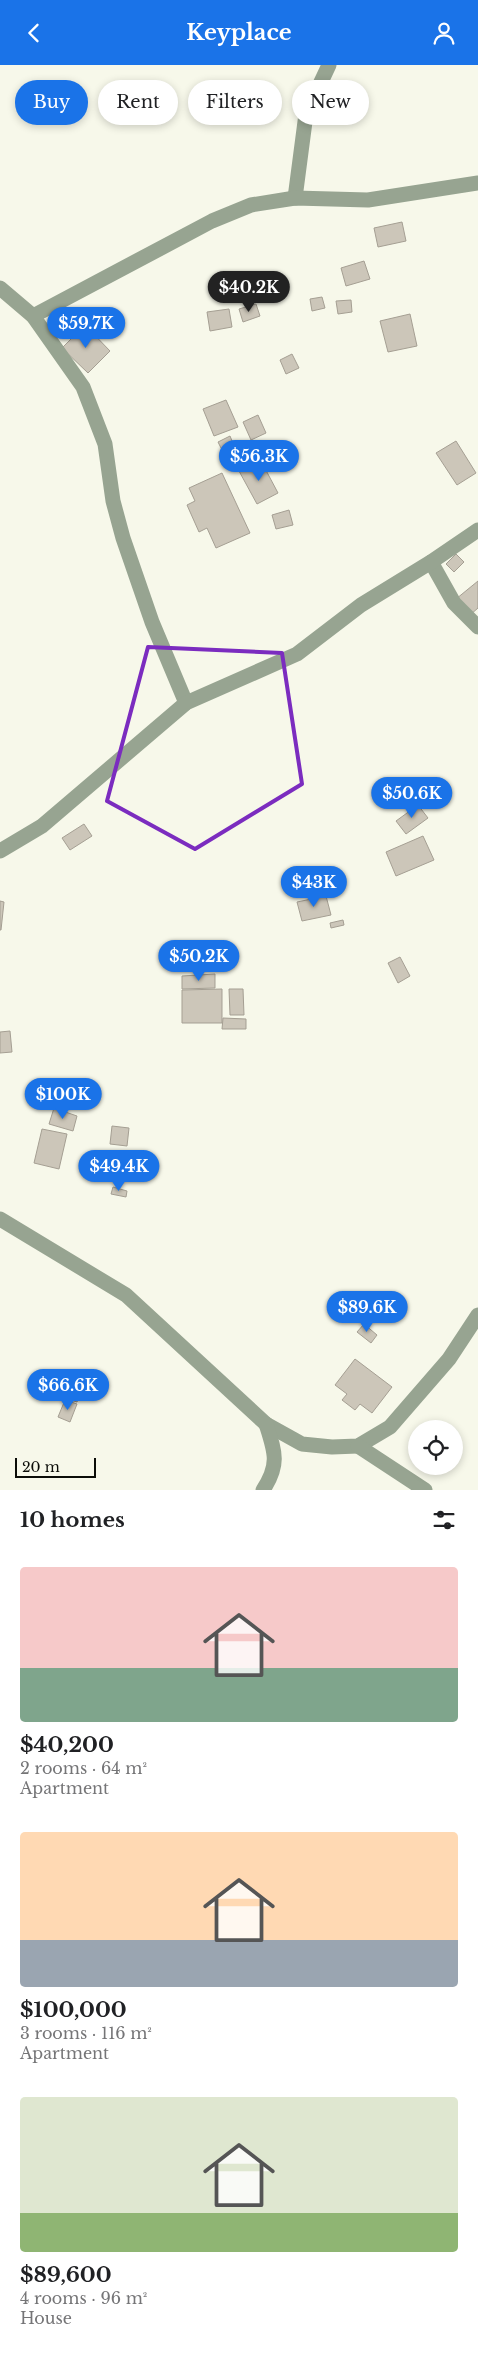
<!DOCTYPE html>
<html lang="en">
<head>
<meta charset="utf-8">
<style>
	:root { --surface:#fff; --page:#f6f6f6; --text:#202124; --muted:#757577; --accent:#1a73e8 }
	body { margin:0; font-family:"Libre Baskerville",serif; background:var(--page); color:var(--text); height:100vh; display:flex; flex-direction:column; font-size:19px; white-space:nowrap }
	* { box-sizing:border-box; margin:0 }
	p { font-size:16px; color:var(--muted) }
	.icon { flex:none; width:28px; height:28px; fill:none; stroke:currentColor; stroke-width:2; stroke-linecap:round; stroke-linejoin:round }
	.map { position:relative; height:1425px; overflow:hidden }
	.panel { display:flex; flex-direction:column; background:var(--surface); flex:1 }
	.panel>* { flex:none }
	.guide { position:absolute; left:15px; top:15px; width:449px; height:45px; display:flex; gap:10px }
	.buttons { position:absolute; left:408px; top:1355px; display:grid; gap:10px }
	.buttons a { display:grid; place-items:center; width:55px; height:55px; border-radius:50%; background:var(--surface); box-shadow:0 2px 8px #0003; font-size:25px }
	.scale { position:absolute; left:15px; bottom:12px; width:81px; box-sizing:border-box; padding-left:5px; border:2px solid #0c0d08; border-top:0; font-size:14px; line-height:18px; white-space:nowrap; color:#0c0d08; -webkit-text-stroke:4px #f7f8ea; paint-order:stroke }
	.price { position:absolute; translate:-50% -42px; padding:0 11px; border-radius:18px; background:var(--accent); color:#fff; font-size:16px; line-height:32px; filter:drop-shadow(0 1px 2px #0008) }
	.price::after { content:''; position:absolute; left:50%; top:30px; width:15px; height:11px; margin-left:-8px; background:inherit; clip-path:polygon(0 0,100% 0,50% 100%) }
	.price.selected { background:#222; color:#fff }
	ul { padding:0; list-style:none }
	li { display:grid; align-content:center; gap:10px; height:265px; padding:0 20px }
	li span { display:grid; place-items:center; height:155px; border-radius:5px; color:#555 }
	li>.icon { margin-inline-start:auto }
	span .icon { width:90px; height:90px; fill:#fffc; stroke-width:1 }
	li b { font-size:21px }
	h2 { display:flex; justify-content:space-between; align-items:center; height:60px; padding:0 20px; font-size:21px }
	.pill { padding:0 18px; border-radius:22px; background:var(--surface); box-shadow:0 2px 8px #0003; font-size:18px; line-height:45px }
	.pill.selected { background:var(--accent); color:#fff }
	header { display:flex; justify-content:space-between; align-items:center; height:65px; padding:0 20px; background:var(--accent); color:#fff; font-size:22px; font-weight:800 }
	.map>svg:first-child { display:block }
	.building { fill:#ccc6b9; stroke:#a59f93 }
	.lines { fill:none; stroke-linecap:round; stroke-linejoin:round }
	.street { stroke:#97a491; stroke-width:15 }
	.marked { fill:none; stroke:#7b2cbf; stroke-width:4; stroke-linejoin:round }
</style>
</head>
<body>
<header><svg class="icon" aria-label="back" viewBox="0 0 24 24"><path d="M15 5l-7 7 7 7"/></svg>Keyplace<svg class="icon" aria-label="person" viewBox="0 0 24 24"><circle cx="12" cy="8" r="4"/><path d="M4 21q1-7 8-7t8 7"/></svg></header>
<div class="map">
<svg width="478" height="1425" viewBox="0 0 478 1425">
	<rect width="100%" height="100%" fill="#f7f8ea"/>
	<!-- building -->
	<g class="building">
		<path d="M402,157L406,176L378,182L374,163Z"/>
		<path d="M364,196L370,214L346,221L341,203Z"/>
		<path d="M277,216L278,223L271,224L270,218Z"/>
		<path d="M322,232L325,243L312,246L310,234Z"/>
		<path d="M351,235L352,247L338,249L336,236Z"/>
		<path d="M256,239L260,251L243,257L239,244Z"/>
		<path d="M229,244L232,262L210,266L207,247Z"/>
		<path d="M410,249L417,281L388,287L380,256Z"/>
		<path d="M85,260L110,286L88,308L62,283Z"/>
		<path d="M292,289L299,303L286,309L280,295Z"/>
		<path d="M226,335L238,362L214,371L203,344Z"/>
		<path d="M258,350L266,368L251,375L243,357Z"/>
		<path d="M230,371L235,383L224,389L218,377Z"/>
		<path d="M456,376L476,408L457,420L436,388Z"/>
		<path d="M260,394L278,428L257,439L239,406Z"/>
		<path d="M222,408L250,468L216,483L207,463L199,467L187,440L195,436L189,423Z"/>
		<path d="M289,445L293,460L276,464L272,450Z"/>
		<path d="M456,489L464,497L454,507L446,499Z"/>
		<path d="M478,516V543L470,550L456,534Z"/>
		<path d="M418,740L428,753L406,769L396,756Z"/>
		<path d="M84,759L92,771L70,785L62,773Z"/>
		<path d="M423,771L434,795L396,811L386,787Z"/>
		<path d="M326,831L331,850L302,856L297,837Z"/>
		<path d="M0,836L4,837L1,865H0Z"/>
		<path d="M343,855L344,860L331,863L330,858Z"/>
		<path d="M400,892L410,911L398,918L388,898Z"/>
		<path d="M215,909V923L182,924V911Z"/>
		<path d="M222,924V958H182V925Z"/>
		<path d="M229,924H243L244,950H230Z"/>
		<path d="M223,953L246,954V964H222Z"/>
		<path d="M10,966L12,987L0,988V967Z"/>
		<path d="M54,1043L77,1051L73,1066L49,1059Z"/>
		<path d="M112,1061L129,1063L127,1081L110,1079Z"/>
		<path d="M42,1064L67,1069L59,1104L34,1098Z"/>
		<path d="M113,1122L127,1126L126,1132L111,1129Z"/>
		<path d="M364,1259L377,1270L371,1278L357,1267Z"/>
		<path d="M355,1294L392,1322L372,1348L360,1339L355,1345L342,1335L347,1329L335,1320Z"/>
		<path d="M54,1314L82,1323L77,1337L49,1328Z"/>
		<path d="M65,1335L77,1339L70,1357L58,1352Z"/>
	</g>
	<g class="lines">
		<!-- street -->
		<g class="street">
			<path d="M295,133L306,49L329,0"/>
			<path d="M0,223L33,251L83,322L105,379L113,436L123,473L152,557L186,638"/>
			<path d="M33,251L212,156L251,140L295,133L368,135L478,118"/>
			<path d="M431,497L454,538L478,562"/>
			<path d="M0,786L42,761L186,638L297,589L361,540L431,497L478,465"/>
			<path d="M0,1154L126,1230L266,1359L302,1379L332,1382L358,1381L390,1362L449,1294L478,1250"/>
			<path d="M358,1381L425,1425"/>
			<path d="M263,1425C280,1399 275,1387 266,1359"/>
		</g>
	</g>
	<!-- marked area -->
	<path class="marked" d="M148,582L282,588L302,719L195,784L107,736Z"/>
</svg>
<div class="buttons">
<a><svg class="icon" aria-label="locate" viewBox="0 0 24 24"><circle cx="12" cy="12" r="6"/><path d="M12 2v4M12 18v4M2 12h4M18 12h4"/></svg></a>
</div>
<div class="scale">20 m</div>
<b class="price selected" style="left:249px;top:248px">$40.2K</b>
<b class="price" style="left:86px;top:284px">$59.7K</b>
<b class="price" style="left:259px;top:417px">$56.3K</b>
<b class="price" style="left:412px;top:754px">$50.6K</b>
<b class="price" style="left:314px;top:843px">$43K</b>
<b class="price" style="left:199px;top:917px">$50.2K</b>
<b class="price" style="left:63px;top:1055px">$100K</b>
<b class="price" style="left:119px;top:1127px">$49.4K</b>
<b class="price" style="left:367px;top:1268px">$89.6K</b>
<b class="price" style="left:68px;top:1346px">$66.6K</b>
<div class="guide">
<a class="pill selected">Buy</a>
<a class="pill">Rent</a>
<a class="pill">Filters</a>
<a class="pill">New</a>
</div>
</div>
<section class="panel">
<h2>10 homes<svg class="icon" aria-label="filters" viewBox="0 0 24 24"><path d="M4 7h16M4 17h16"/><circle cx="9" cy="7" r="2"/><circle cx="15" cy="17" r="2"/></svg></h2>
<ul>
<li><span style="background:linear-gradient(#f6c9c9 65%,#7fa58c 0)"><svg class="icon" aria-label="home" viewBox="0 0 24 24"><path d="M3 11l9-7 9 7M6 9v11h12V9"/></svg></span><div><b>$40,200</b><p>2 rooms · 64 m²</p><p>Apartment</p></div></li>
<li><span style="background:linear-gradient(#ffd9b3 70%,#9aa5b1 0)"><svg class="icon" aria-label="home" viewBox="0 0 24 24"><path d="M3 11l9-7 9 7M6 9v11h12V9"/></svg></span><div><b>$100,000</b><p>3 rooms · 116 m²</p><p>Apartment</p></div></li>
<li><span style="background:linear-gradient(#dfe7d0 75%,#8fb573 0)"><svg class="icon" aria-label="home" viewBox="0 0 24 24"><path d="M3 11l9-7 9 7M6 9v11h12V9"/></svg></span><div><b>$89,600</b><p>4 rooms · 96 m²</p><p>House</p></div></li>
</ul>
</section>
</body>
</html>
